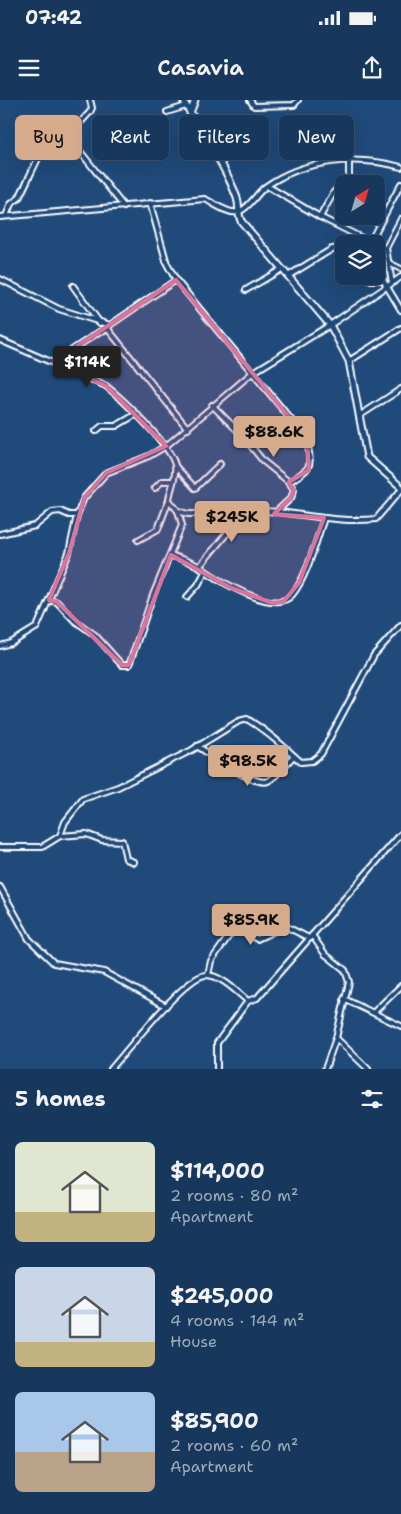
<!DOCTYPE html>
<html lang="en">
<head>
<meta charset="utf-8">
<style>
	:root { --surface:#17385c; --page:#244365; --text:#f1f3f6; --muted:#9eacbb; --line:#365272; --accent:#d6ab8b }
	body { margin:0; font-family:"Shantell Sans",sans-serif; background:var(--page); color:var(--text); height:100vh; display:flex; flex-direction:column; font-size:19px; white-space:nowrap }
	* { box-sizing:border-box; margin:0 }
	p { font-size:16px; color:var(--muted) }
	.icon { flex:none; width:28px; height:28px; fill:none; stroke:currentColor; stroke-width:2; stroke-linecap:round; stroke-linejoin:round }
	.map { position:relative; height:969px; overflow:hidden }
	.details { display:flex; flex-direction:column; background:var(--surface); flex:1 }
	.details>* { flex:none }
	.banner { position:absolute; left:15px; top:15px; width:371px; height:45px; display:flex; gap:10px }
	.needle { width:32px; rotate:37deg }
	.fabs { position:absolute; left:335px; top:75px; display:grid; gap:10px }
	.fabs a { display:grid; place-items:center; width:50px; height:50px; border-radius:8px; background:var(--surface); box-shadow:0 5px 20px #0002,0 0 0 1px var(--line); font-size:25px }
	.price { position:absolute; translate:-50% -42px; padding:0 11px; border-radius:5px; background:var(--accent); color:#111; font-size:16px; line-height:32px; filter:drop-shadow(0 1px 2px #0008) }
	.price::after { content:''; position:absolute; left:50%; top:30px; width:15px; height:11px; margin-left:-8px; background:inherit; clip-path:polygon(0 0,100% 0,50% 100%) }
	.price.on { background:#222; color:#fff }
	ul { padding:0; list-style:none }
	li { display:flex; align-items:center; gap:15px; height:125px; padding:0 15px }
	li span { display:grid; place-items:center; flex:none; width:140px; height:100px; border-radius:8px; color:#555 }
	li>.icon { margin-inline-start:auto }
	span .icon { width:60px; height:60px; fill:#fffc; stroke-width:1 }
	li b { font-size:21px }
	h2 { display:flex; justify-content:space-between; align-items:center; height:60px; padding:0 15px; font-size:21px }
	.tag { padding:0 18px; border-radius:8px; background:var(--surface); box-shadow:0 5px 20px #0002,0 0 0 1px var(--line); font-size:18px; line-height:45px }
	.tag.on { background:var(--accent); color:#111 }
	.status { display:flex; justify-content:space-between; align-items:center; height:35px; padding:0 25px; background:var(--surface); direction:ltr }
	.status svg { height:14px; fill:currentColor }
	header { display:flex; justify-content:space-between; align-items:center; height:65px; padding:0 15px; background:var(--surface); font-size:22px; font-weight:600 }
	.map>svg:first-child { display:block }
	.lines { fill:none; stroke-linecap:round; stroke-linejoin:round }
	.street-casing { stroke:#fff; stroke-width:8 }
	.secondary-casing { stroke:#fff; stroke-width:9 }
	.street { stroke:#1f4a7a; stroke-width:4 }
	.secondary { stroke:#1f4a7a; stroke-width:5 }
	.marked { fill:#da749d; fill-opacity:0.2; stroke:#da749d; stroke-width:4; stroke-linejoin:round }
</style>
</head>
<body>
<div class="status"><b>07:42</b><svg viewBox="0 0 49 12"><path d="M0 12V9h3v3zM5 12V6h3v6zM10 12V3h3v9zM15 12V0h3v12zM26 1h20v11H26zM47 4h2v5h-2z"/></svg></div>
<header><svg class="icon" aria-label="menu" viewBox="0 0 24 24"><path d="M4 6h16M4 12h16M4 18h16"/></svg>Casavia<svg class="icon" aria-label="share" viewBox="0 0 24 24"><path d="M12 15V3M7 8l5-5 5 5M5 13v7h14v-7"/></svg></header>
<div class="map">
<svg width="401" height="969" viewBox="0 0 401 969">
	<rect width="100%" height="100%" fill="#1f4a7a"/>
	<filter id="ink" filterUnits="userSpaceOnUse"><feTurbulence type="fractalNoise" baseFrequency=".02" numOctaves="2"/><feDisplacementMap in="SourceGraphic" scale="10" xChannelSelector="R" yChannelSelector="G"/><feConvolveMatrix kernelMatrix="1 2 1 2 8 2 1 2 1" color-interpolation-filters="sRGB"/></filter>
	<g filter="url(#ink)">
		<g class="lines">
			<defs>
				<g id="street">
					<path d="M90,0L92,8L90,12L68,36L124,107"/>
					<path d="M250,0L254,6L294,5L298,0"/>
					<path d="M167,12L186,6"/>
					<path d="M309,24L323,63"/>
					<path d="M267,86L320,117L370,142L401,84"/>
					<path d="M150,103L167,164L176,180L307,339C311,368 314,366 289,382"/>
					<path d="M6,116L11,104L19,98L44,46L68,36"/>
					<path d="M0,117L205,99C213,103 228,114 237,112C248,110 256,94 265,87C304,59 356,55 401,67"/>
					<path d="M320,117L334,92L349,77V60"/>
					<path d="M362,144L370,142L372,144"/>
					<path d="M376,147L386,148"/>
					<path d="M389,163L401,169"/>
					<path d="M288,176L332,149L344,148"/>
					<path d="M362,176L371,180H383L401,210"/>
					<path d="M0,179L59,209L110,225"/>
					<path d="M176,180L110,225L108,229L188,329"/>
					<path d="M392,183L386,148L401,119"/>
					<path d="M73,186L100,223"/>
					<path d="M246,190L282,169"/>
					<path d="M0,240L106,286C124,300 170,345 175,365C177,377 170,389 169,400L178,411L188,414C216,413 249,409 277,412C309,415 343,423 376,419L401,390"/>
					<path d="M349,261L401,228"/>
					<path d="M54,262L99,232L108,229"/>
					<path d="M212,305L243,336L263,361L289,382L294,390L291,398L276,412"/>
					<path d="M359,316L401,289"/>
					<path d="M96,331L102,326H116L135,315"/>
					<path d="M175,366L195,388L220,364"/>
					<path d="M155,388L162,381H173"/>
					<path d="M0,434L35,426L52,412L60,411L69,415H77"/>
					<path d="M138,440L158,429L169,400"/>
					<path d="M171,455C180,459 192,462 200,467C217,479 274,516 292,495C307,477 316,441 324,418"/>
					<path d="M199,467L228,432L257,413"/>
					<path d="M187,497L198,485L205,472"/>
					<path d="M49,500L57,502L74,520L95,535L122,565H129L153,495L182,425L178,411"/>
					<path d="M0,546L11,543L37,527L69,453L77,415L84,398L106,373L149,356L166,346L252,273L330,225L401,177"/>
					<path d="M197,646C210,654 254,687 268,681C278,676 286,663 294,656"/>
					<path d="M60,736L86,734L102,740L122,741L126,759L134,762"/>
					<path d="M0,747H42L60,736L65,722L83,699L118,687L192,650L239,621L247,619C267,631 283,646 301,662L312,661L321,654L374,555L401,525"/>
					<path d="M0,787L29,839L54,863L104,872L166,906"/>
					<path d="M312,835L325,854L345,870L349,882L336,938L325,969"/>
					<path d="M208,875L211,861L236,826L257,839L285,826L309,838"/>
					<path d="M344,899L401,926"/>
					<path d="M374,912L401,886"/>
					<path d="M336,938L368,969"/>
					<path d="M111,969C127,951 186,875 206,875C221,875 237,892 248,901L257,898L401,734"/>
					<path d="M217,969V943L248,901"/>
				</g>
				<g id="secondary">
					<path d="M183,0C201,32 225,64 237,98C240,107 237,112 241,121L330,225L349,261L367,357L401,387"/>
					<path d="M190,13L195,0"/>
				</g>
			</defs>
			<!-- street casing -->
			<use href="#street" class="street-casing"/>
			<!-- secondary casing -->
			<use href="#secondary" class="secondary-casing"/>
			<!-- street -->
			<use href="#street" class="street"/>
			<!-- secondary -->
			<use href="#secondary" class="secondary"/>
		</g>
	</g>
	<!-- marked area -->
	<path class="marked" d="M176,180L307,339L309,370L289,382L294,390L291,398L274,414L324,418L299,483L283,502L272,503L229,487L171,455L129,565H122L57,502L49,500L69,453L84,398L106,373L166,346L106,286L54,262Z"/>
</svg>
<div class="fabs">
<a><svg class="needle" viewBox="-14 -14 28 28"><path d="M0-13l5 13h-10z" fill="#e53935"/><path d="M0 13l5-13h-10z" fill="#9eacbb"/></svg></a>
<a><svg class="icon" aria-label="layers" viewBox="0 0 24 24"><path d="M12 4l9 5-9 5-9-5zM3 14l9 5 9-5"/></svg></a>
</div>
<b class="price on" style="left:87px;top:288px">$114K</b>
<b class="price" style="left:274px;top:358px">$88.6K</b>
<b class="price" style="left:232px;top:443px">$245K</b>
<b class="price" style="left:248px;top:687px">$98.5K</b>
<b class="price" style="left:251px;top:846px">$85.9K</b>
<div class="banner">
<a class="tag on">Buy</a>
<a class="tag">Rent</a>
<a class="tag">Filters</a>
<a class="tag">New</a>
</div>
</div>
<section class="details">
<h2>5 homes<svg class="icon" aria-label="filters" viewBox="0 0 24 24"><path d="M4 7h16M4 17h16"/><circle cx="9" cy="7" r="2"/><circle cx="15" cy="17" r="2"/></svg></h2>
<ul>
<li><span style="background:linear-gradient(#dfe7d0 70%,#c2b280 0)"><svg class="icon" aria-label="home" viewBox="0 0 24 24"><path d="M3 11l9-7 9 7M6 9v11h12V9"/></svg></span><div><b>$114,000</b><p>2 rooms · 80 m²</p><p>Apartment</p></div></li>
<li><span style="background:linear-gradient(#c9d6e8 75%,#c2b280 0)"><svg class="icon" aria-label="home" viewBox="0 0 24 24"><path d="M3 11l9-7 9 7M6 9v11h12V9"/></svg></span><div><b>$245,000</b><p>4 rooms · 144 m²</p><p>House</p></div></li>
<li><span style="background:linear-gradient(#a9c7e8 60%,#b9a48a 0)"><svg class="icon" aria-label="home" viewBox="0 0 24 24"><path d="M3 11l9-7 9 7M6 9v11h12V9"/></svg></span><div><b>$85,900</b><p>2 rooms · 60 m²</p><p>Apartment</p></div></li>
</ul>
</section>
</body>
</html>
